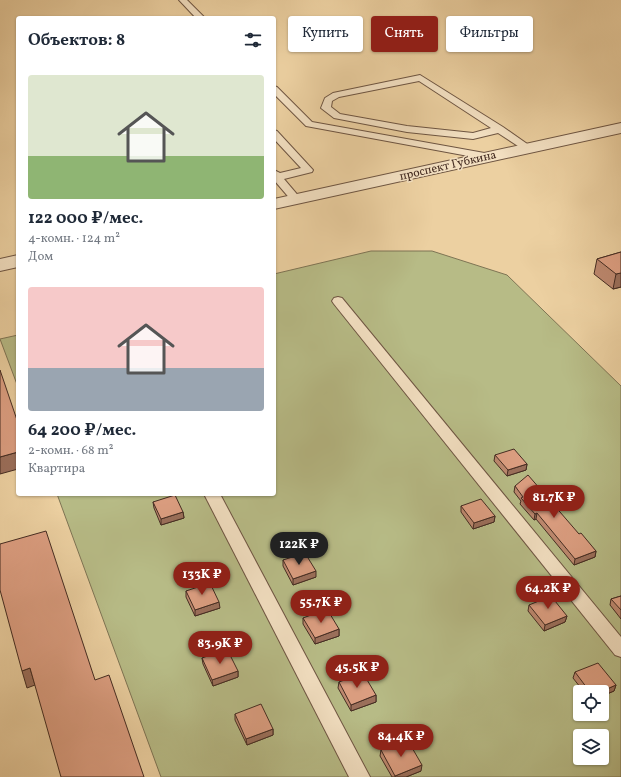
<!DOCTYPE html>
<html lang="ru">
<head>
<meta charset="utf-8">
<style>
	:root { --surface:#fff; --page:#f6f6f7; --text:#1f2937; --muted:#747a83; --accent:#8f2418 }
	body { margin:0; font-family:Vollkorn,serif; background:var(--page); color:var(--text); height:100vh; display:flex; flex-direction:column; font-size:15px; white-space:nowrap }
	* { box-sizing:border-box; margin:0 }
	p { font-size:13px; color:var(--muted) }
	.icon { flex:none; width:22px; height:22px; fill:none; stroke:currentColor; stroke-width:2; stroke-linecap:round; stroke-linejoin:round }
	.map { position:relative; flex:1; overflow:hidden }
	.side { position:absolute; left:16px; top:16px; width:260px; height:480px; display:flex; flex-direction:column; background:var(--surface); border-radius:4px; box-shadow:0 1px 3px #0004 }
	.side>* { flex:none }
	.banner { position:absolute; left:288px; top:16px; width:273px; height:36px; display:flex; gap:8px }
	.fabs { position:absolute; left:573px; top:685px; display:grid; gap:8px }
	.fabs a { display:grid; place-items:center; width:36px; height:36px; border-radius:4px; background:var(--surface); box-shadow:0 1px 3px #0004; font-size:20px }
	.price { position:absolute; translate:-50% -34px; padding:0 9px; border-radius:14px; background:var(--accent); color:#fff; font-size:13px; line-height:26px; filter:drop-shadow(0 1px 2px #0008) }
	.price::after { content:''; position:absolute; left:50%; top:24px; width:12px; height:9px; margin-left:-6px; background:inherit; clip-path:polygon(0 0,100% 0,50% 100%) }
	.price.on { background:#222; color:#fff }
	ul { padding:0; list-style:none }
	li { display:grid; align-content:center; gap:8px; height:212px; padding:0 12px }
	li span { display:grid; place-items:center; height:124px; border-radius:4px; color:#555 }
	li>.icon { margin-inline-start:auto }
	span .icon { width:72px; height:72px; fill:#fffc; stroke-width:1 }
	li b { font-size:17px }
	h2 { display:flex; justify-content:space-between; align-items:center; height:48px; padding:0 12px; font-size:17px }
	.chip { padding:0 14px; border-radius:4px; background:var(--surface); box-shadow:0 1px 3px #0004; font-size:14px; line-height:36px }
	.chip.on { background:var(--accent); color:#fff }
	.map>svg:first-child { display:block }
	.green { fill:#b7bb86; stroke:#7e7454; fill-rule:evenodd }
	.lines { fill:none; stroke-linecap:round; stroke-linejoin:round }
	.service-casing { stroke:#6e5542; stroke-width:2 }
	.tertiary-casing { stroke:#6e5542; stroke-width:2 }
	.service { fill:#f3e0c2; fill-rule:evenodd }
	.tertiary { fill:#f3e0c2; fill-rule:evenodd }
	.wall { fill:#be8970; stroke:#442c22 }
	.shaded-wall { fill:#9b6f5b; stroke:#442c22 }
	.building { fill:#dd9f82; stroke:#442c22 }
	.labels { text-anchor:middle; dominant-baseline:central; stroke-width:3; stroke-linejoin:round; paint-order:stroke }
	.far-street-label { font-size:12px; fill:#442c22; stroke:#f3e0c2 }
</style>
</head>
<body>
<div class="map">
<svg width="621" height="777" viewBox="0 0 621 777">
	<rect width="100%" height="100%" fill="#ecd0a1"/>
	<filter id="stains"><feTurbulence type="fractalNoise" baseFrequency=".005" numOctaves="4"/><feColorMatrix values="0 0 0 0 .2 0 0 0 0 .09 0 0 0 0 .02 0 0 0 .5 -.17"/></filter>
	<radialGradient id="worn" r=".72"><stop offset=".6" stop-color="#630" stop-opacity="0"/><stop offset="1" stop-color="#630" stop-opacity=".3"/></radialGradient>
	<!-- green -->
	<g class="green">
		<path d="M371,251H432L507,275L621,386V777H161L57,494H274V274ZM580,692H602V714H580ZM580,736H602V758H580Z"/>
		<path d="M18,335V387L0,339Z"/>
	</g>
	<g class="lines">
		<defs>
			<g id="service">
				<path d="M179,0H187L205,18H196Z"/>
				<path d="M420,75L503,127L533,148L532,150H524L498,133L473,139L407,132L334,118L321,108L325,98L333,93ZM419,81L491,128L473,133L407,126L340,114L331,107L332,101L339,97Z"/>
				<path d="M274,86L277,87L312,122L490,154L495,157L490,160L306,126L274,94Z"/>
				<path d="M274,130L277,131L313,170L312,172L284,179L301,199L300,201H292L274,180V170L280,173L301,168L274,139Z"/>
				<path d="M338,297L342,298L621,637V657L615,655L334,304L332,301L334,298Z"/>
				<path d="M204,494H220L370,777H349Z"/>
			</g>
			<g id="tertiary">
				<path d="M621,123V133L274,209V199Z"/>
				<path d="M18,255V267L0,271V259Z"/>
			</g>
		</defs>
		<!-- service casing -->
		<use href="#service" class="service-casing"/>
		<!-- tertiary casing -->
		<use href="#tertiary" class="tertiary-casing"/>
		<!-- service -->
		<use href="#service" class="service"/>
		<!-- tertiary -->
		<use href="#tertiary" class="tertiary"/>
	</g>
	<!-- wall -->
	<g class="wall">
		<path d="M621,252V287L613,289L594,274L597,259Z"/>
		<path d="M495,455L527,464L526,470L507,476L494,461Z"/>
		<path d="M515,486L579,534L596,551L595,557L574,565L536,519L534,520L520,504L521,501L514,492Z"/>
		<path d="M153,502L183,512L184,518L161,525L154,508Z"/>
		<path d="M461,506L495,516L494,522L473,529L461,512Z"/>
		<path d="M283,560L316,577L293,585L283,566Z"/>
		<path d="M186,591L220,608L195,616L186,597Z"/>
		<path d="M621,596V619L610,605L611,599Z"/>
		<path d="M529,605L567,616L565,622L544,631L528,611Z"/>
		<path d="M303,618L339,629V636L315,644L303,624Z"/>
		<path d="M202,658L238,671V677L213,686L203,664Z"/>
		<path d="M575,672L616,685L614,691L602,696V692H584L573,678Z"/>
		<path d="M339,682L376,695V702L351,711L338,688Z"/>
		<path d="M235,714L273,729V735L247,745L235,720Z"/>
		<path d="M381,750L421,771L406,777H392L380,756Z"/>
	</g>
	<!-- shaded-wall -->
	<g class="shaded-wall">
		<path d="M621,273V287L613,289L616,274Z"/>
		<path d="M18,452V469L0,474V457Z"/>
		<path d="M527,464L526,470L507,476L508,470Z"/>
		<path d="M183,512L184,518L161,525V519Z"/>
		<path d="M537,513L536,519L534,520L535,514Z"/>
		<path d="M495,516L494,522L473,529L474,523Z"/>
		<path d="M596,551L595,557L574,565L575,559Z"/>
		<path d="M316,571V577L293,585V579Z"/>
		<path d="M219,602L220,608L195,616V610Z"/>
		<path d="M567,616L565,622L544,631L545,625Z"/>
		<path d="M339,629V636L315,644V638Z"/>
		<path d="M30,668L35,685L27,688L22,671Z"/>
		<path d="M238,671V677L213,686L212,680Z"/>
		<path d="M616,685L614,691L602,696V692H600Z"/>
		<path d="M376,695V702L351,711V705Z"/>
		<path d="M273,729V735L247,745L246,739Z"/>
		<path d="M422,765L421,771L406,777H395V776Z"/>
	</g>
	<!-- building -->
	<g class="building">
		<path d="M621,252V273L616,274L597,259Z"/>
		<path d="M0,370L18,423V452L0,457Z"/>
		<path d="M514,449L527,464L508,470L495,455Z"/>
		<path d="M528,475L579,534L581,533L596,551L575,559L537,513L535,514L521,498L523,497L515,486Z"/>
		<path d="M175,495L183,512L161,519L153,502Z"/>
		<path d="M481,499L495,516L474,523L461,506Z"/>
		<path d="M46,531L95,680L109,675L144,777H61L30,668L22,671L0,590V544Z"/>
		<path d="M305,553L316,571L293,579L283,560Z"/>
		<path d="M210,583L219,602L195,610L186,591Z"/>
		<path d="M551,596L567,616L545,625L529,605Z"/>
		<path d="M621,596V610L611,599Z"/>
		<path d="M327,609L339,629L315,638L303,618Z"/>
		<path d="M227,649L238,671L212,680L202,658Z"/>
		<path d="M598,663L616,685L600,692H590L575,672Z"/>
		<path d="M363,673L376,695L351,705L339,682Z"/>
		<path d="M261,704L273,729L246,739L235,714Z"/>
		<path d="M407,739L422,765L395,776L381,750Z"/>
	</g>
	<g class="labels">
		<!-- far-street labels -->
		<g class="far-street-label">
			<text transform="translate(448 166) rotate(-13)">проспект Губкина</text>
		</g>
	</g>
	<rect width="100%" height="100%" filter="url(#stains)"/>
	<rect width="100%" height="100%" fill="url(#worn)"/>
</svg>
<div class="fabs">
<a><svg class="icon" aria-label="locate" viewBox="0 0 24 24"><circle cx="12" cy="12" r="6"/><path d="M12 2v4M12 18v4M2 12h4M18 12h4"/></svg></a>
<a><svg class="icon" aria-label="layers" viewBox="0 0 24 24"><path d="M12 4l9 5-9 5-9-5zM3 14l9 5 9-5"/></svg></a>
</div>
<b class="price" style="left:554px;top:519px">81.7K ₽</b>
<b class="price on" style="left:299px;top:566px">122K ₽</b>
<b class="price" style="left:202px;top:596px">133K ₽</b>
<b class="price" style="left:548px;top:610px">64.2K ₽</b>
<b class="price" style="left:321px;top:624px">55.7K ₽</b>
<b class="price" style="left:220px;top:665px">83.9K ₽</b>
<b class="price" style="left:357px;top:689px">45.5K ₽</b>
<b class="price" style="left:401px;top:758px">84.4K ₽</b>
<div class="banner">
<a class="chip">Купить</a>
<a class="chip on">Снять</a>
<a class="chip">Фильтры</a>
</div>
<section class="side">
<h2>Объектов: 8<svg class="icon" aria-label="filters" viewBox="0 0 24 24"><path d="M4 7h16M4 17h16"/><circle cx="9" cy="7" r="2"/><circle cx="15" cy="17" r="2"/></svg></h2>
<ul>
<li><span style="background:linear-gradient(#dfe7d0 65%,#8fb573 0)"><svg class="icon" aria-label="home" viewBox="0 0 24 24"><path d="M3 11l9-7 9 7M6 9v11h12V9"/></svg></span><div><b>122 000 ₽/мес.</b><p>4-комн. · 124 m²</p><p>Дом</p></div></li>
<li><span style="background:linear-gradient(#f6c9c9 65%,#9aa5b1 0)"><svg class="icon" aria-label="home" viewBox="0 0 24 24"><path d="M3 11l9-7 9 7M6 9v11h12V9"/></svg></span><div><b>64 200 ₽/мес.</b><p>2-комн. · 68 m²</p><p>Квартира</p></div></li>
</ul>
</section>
</div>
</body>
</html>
